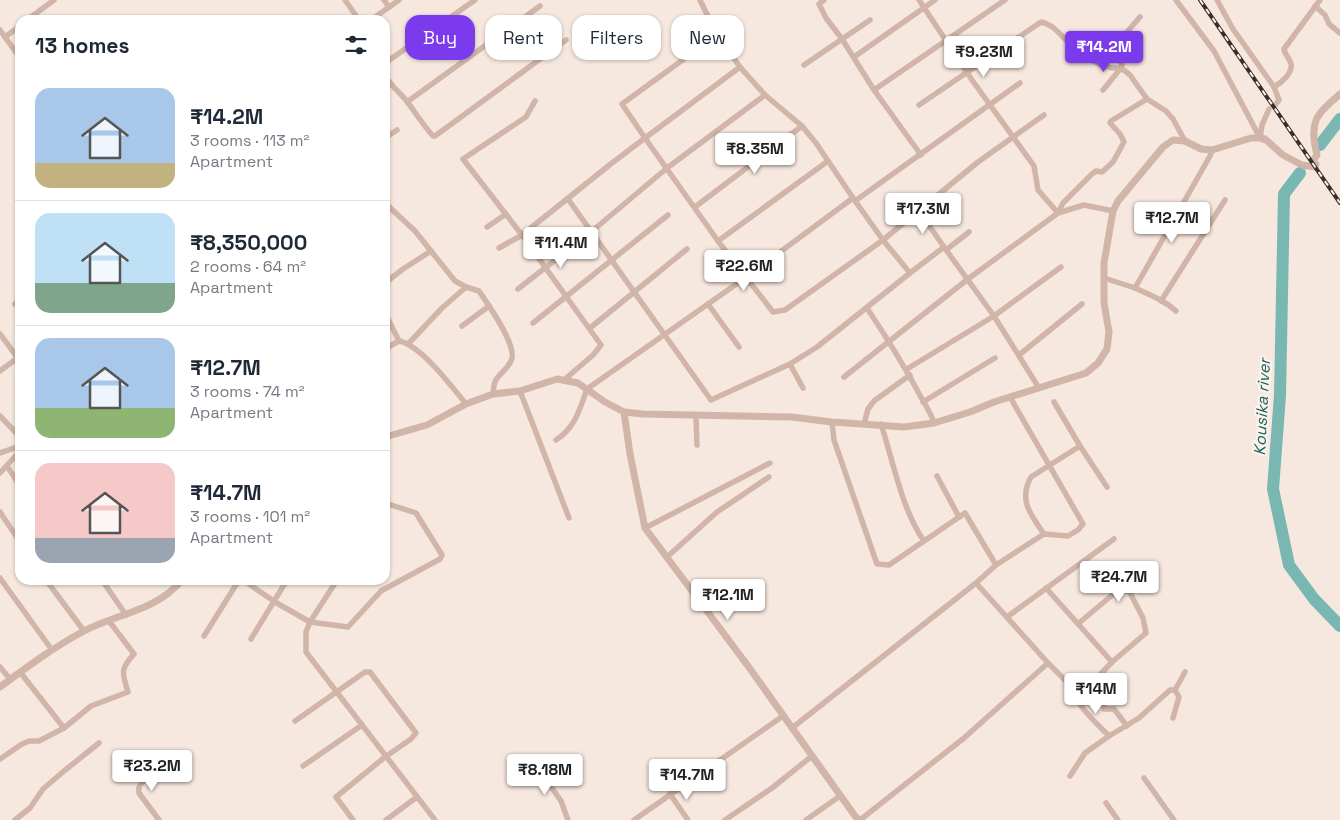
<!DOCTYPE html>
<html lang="en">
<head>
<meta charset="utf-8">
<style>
	:root { --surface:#fff; --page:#f6f6f7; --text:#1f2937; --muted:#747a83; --line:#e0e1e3; --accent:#7c3aed }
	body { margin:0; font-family:"Space Grotesk",sans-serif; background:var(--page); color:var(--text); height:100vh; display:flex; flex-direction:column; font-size:19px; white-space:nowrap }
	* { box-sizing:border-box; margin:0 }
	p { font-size:16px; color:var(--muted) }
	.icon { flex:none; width:28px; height:28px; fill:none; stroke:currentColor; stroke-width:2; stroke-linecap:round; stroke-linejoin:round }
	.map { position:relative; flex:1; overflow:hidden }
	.sheet { position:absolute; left:15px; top:15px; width:375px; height:570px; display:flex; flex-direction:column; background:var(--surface); border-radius:15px; box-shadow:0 1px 4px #0004 }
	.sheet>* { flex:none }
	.guide { position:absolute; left:405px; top:15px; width:475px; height:45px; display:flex; gap:10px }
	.price { position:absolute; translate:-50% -42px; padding:0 11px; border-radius:5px; background:#fff; color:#222; font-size:16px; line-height:32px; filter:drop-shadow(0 1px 2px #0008) }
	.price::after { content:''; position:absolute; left:50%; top:30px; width:15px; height:11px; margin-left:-8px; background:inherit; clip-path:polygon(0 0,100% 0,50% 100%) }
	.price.active { background:var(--accent); color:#fff }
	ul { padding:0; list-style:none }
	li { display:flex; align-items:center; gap:15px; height:125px; padding:0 20px }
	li+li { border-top:1px solid var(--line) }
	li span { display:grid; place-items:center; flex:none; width:140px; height:100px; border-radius:15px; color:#555 }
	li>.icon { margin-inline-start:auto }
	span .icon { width:60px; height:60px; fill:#fffc; stroke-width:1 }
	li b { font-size:21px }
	h2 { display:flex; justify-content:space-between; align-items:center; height:60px; padding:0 20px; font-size:21px }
	.tag { padding:0 18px; border-radius:15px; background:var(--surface); box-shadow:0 1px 4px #0004; font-size:18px; line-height:45px }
	.tag.active { background:var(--accent); color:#fff }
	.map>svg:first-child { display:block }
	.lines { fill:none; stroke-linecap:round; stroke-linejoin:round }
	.river { stroke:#79b7b2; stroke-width:12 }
	.minor { stroke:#d0b5a8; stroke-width:5.5 }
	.tertiary { stroke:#d0b5a8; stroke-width:7 }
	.rail-casing { stroke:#3c2d29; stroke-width:4 }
	.rail { stroke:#fcf3eb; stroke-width:2; stroke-dasharray:5.5; stroke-linecap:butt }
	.labels { text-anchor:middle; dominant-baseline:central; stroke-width:4.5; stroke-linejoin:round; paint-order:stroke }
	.water-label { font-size:16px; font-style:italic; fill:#19635f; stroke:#fcf3eb }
</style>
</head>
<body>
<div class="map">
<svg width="1340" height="820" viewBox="0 0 1340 820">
	<rect width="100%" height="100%" fill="#f6e8de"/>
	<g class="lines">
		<!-- river -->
		<g class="river">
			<path d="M1320,145L1340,119"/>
			<path d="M1300,173L1284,194L1280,395L1273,489L1289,565L1314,599L1340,626"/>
		</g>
		<!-- minor -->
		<g class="minor">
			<path d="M345,0L359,20"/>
			<path d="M384,0L389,7"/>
			<path d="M700,0L717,35"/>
			<path d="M824,0L819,4L826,18L842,39L874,90L921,155"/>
			<path d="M919,0L972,80L1034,166L1038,190L1058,213"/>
			<path d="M1176,0L1214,51L1260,138L1263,140"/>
			<path d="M1217,0L1233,29L1274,87L1279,100L1276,104"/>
			<path d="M1315,6L1325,15L1329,24L1340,33"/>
			<path d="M27,20L54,0"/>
			<path d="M306,20L309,19L313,20"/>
			<path d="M371,20L399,0"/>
			<path d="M0,30L20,58"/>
			<path d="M5,37L20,26"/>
			<path d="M854,57L935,0"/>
			<path d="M385,63L475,0"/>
			<path d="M804,65L870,20"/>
			<path d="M740,67L645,138L718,241L773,312L785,310L883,240L978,162L1044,115"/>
			<path d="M385,75C390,85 399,92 406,100C415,112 423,125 433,136H435L566,40"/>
			<path d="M1274,87C1281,83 1293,73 1291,64C1290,59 1285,55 1284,49L1320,0"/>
			<path d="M874,90L1005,0"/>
			<path d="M1103,90L1121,68L1122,64L1114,51V47L1140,17"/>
			<path d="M407,102L540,6"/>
			<path d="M919,105L1041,22C1052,24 1059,33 1066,40C1080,53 1102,71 1121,68L1130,75L1147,99L1166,111L1173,119L1185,141"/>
			<path d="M385,138L397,130"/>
			<path d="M1260,138L1262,125L1269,109"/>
			<path d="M568,199L711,400L790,364L817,347L910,273L883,240L853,198"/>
			<path d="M855,201L1020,83"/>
			<path d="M385,203L415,231L455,281L466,287L479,291C487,303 519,347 511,361C503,377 494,372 493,394"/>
			<path d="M695,207L802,126"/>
			<path d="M919,211L944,247"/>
			<path d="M1058,213L1063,203L1092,174L1096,171L1102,172L1113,162L1124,142L1120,134L1110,123L1111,121L1147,99"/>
			<path d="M487,227L506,214"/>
			<path d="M718,241L828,161"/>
			<path d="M499,248L522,235L463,159L526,117L535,101"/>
			<path d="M946,250L969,232"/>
			<path d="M910,273L944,247L994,316L1039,388"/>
			<path d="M1104,278L1135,288L1210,156L1212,150"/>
			<path d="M385,283L403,269L431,251"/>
			<path d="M1135,288C1150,295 1164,300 1176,311"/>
			<path d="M518,289L591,232L667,168L765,95"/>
			<path d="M1161,301L1225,200"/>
			<path d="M15,304L20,299"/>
			<path d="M708,304L739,347"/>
			<path d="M867,308C887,338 905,367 922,399C927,408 931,413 934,423"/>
			<path d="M385,313L399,341"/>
			<path d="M533,323L668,215"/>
			<path d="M462,326L489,306"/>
			<path d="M590,328L687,249"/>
			<path d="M0,334L20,361"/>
			<path d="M409,343L442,308L466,287"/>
			<path d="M385,349L399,341C421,345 452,387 466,404"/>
			<path d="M1019,355L1082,304"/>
			<path d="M790,364L803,388"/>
			<path d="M907,369L994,316L1061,267"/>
			<path d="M0,371L20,356"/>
			<path d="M844,377L968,279L1058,213L1084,205L1113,211"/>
			<path d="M520,391L569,518"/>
			<path d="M923,402L995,358"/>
			<path d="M1054,402L1080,446L1107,487"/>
			<path d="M0,416L20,437"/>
			<path d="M696,416L697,445"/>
			<path d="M864,424L868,409L874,401L910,375"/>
			<path d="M881,424C893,461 902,510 924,541"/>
			<path d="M556,440C575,428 580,409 587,389L745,278L853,198L816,143L802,126L765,95L740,67L717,35L622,104L645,138L612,163L522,235L601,345L593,355L564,380"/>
			<path d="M0,453L20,446"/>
			<path d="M7,466L20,486"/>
			<path d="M0,473L20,451"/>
			<path d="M937,476L959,517"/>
			<path d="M0,512L20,542"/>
			<path d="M645,528L770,463"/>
			<path d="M1044,534C1031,515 1018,500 1031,477L1080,446"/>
			<path d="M667,557L717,512L769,477"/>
			<path d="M996,565L1044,534L1068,536L1078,530L1083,524L1010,397"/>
			<path d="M0,578L52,650"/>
			<path d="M46,580L84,631"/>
			<path d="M102,580L126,615"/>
			<path d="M243,580L275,602L310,622L306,632V652L435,820"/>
			<path d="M337,580L310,622L348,627L381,591L440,559L442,555L416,513L385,503"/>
			<path d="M976,583L1048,663L1071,686C1076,705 1095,722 1109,736"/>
			<path d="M1046,588L1112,662"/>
			<path d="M1007,617L1114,539"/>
			<path d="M204,636L239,580"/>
			<path d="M251,639L287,580"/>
			<path d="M0,667L10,679"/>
			<path d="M20,672L64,728"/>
			<path d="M1094,681L1103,688L1104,709H1114L1127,726"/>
			<path d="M1071,686L1094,681L1112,662L1146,633L1143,618L1129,591H1117L1079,623"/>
			<path d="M1173,718L1179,697L1175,690L1185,672"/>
			<path d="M295,721L365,672H370L416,733L411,739L385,757L336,797L353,820"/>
			<path d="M792,728L976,583L996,565L965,513L889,565L877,564L834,440L832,422"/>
			<path d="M0,759L22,744L29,741H39L64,728L91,706L128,692C122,673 120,669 134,654L109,621"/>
			<path d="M536,765L561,801L568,820"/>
			<path d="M303,766L362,725"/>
			<path d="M1070,776L1085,753L1109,736L1139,718L1170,690H1175"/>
			<path d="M1144,778L1174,820"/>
			<path d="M670,794L688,820"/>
			<path d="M1106,803L1118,820"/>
			<path d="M15,820L30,808L43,789L64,771L99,743"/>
			<path d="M159,820L139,793C136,780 156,773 166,768"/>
			<path d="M386,820L417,797"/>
			<path d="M634,820L783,716"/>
			<path d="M725,820L772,788L812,756"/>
			<path d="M806,820L840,796"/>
			<path d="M860,820L964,738L1048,663"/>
		</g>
		<!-- tertiary -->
		<g class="tertiary">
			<path d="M1314,159L1317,155C1309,121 1315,116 1340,94"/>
			<path d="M624,412L630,454L645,528L748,666L855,816L859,820"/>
			<path d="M385,437L427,425L466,404L493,394L520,391L557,379L578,383L605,402L624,412L643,414L791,417L832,422L904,427L934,423L970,412L994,402L1086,373L1098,363L1107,349L1109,332L1104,303V263L1113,211L1118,201L1163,147L1173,140L1185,141L1201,149L1212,150L1251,138H1260L1265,139L1283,155L1302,165L1315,167L1316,164"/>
			<path d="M0,687C27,667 54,647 84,631C118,613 155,612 182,580"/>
		</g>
		<defs>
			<path id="rail" d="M1200,0L1340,203"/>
		</defs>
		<!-- rail casing -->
		<use href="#rail" class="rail-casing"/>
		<!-- rail -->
		<use href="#rail" class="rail"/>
	</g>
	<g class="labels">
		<!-- water labels -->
		<g class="water-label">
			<text transform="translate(1262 407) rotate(-87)">Kousika river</text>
		</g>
	</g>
</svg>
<b class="price active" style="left:1104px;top:73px">₹14.2M</b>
<b class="price" style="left:984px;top:78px">₹9.23M</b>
<b class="price" style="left:755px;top:175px">₹8.35M</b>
<b class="price" style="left:923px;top:235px">₹17.3M</b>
<b class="price" style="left:1172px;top:244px">₹12.7M</b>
<b class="price" style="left:561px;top:269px">₹11.4M</b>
<b class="price" style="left:744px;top:292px">₹22.6M</b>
<b class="price" style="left:1119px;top:603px">₹24.7M</b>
<b class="price" style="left:728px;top:621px">₹12.1M</b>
<b class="price" style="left:1096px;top:715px">₹14M</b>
<b class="price" style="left:152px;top:792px">₹23.2M</b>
<b class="price" style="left:545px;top:796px">₹8.18M</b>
<b class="price" style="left:687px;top:801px">₹14.7M</b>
<div class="guide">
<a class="tag active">Buy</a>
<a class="tag">Rent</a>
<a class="tag">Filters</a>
<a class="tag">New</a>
</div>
<section class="sheet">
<h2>13 homes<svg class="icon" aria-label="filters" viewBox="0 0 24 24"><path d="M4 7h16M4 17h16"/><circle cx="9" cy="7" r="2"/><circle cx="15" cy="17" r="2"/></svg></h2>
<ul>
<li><span style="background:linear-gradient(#a9c7e8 75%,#c2b280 0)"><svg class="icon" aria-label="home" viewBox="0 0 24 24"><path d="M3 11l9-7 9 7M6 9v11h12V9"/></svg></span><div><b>₹14.2M</b><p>3 rooms · 113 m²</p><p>Apartment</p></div></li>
<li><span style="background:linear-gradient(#bfe0f5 70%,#7fa58c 0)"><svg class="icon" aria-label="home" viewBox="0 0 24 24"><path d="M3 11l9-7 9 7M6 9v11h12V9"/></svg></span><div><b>₹8,350,000</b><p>2 rooms · 64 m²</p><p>Apartment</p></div></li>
<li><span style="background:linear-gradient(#a9c7e8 70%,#8fb573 0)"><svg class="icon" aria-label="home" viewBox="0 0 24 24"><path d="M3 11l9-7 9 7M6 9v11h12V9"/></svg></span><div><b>₹12.7M</b><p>3 rooms · 74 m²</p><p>Apartment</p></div></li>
<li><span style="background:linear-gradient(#f6c9c9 75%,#9aa5b1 0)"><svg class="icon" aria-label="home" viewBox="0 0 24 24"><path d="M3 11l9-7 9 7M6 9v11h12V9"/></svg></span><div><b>₹14.7M</b><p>3 rooms · 101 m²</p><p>Apartment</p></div></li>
</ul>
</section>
</div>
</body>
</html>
